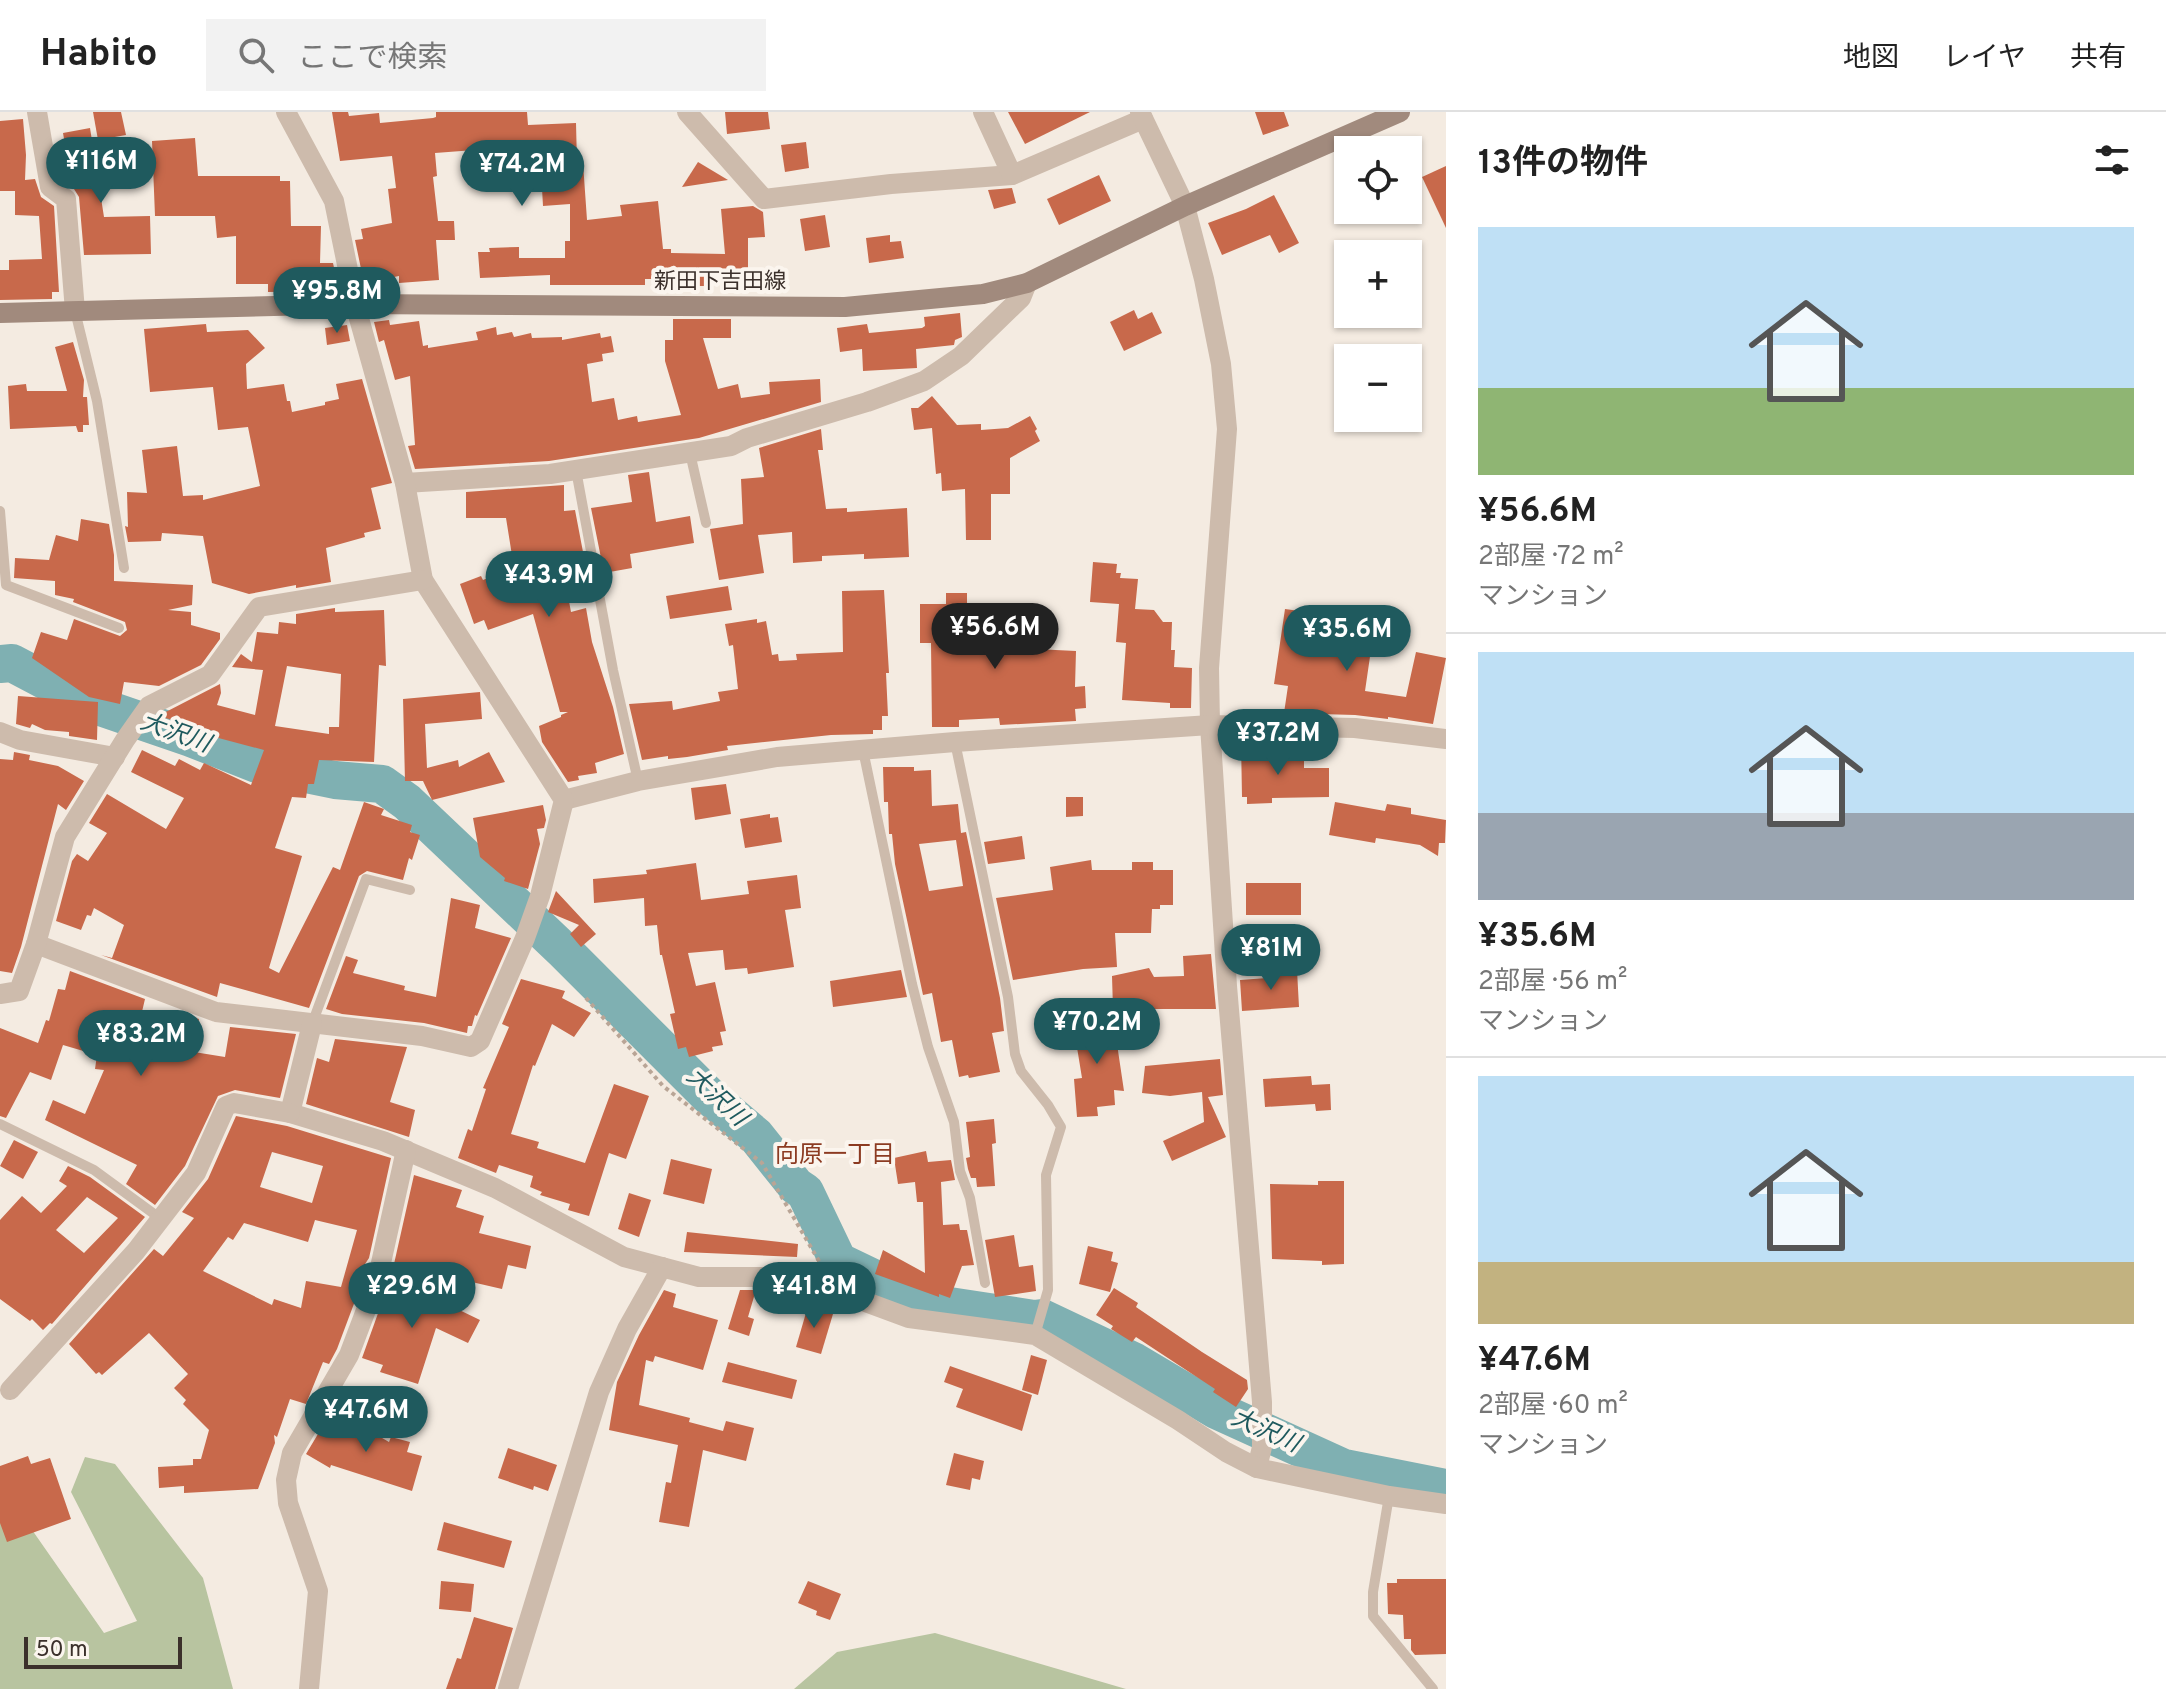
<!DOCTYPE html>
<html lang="ja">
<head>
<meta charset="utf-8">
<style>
	:root { --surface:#fff; --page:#f2f2f2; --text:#222; --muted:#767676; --line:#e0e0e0; --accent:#1f5a5e }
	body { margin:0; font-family:Overpass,"Noto Sans JP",sans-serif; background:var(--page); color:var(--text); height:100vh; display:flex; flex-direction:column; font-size:30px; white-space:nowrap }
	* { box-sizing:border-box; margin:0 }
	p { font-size:26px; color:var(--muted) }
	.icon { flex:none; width:44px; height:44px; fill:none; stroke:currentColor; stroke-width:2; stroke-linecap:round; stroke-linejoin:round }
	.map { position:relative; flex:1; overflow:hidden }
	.panel { display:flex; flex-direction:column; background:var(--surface); width:720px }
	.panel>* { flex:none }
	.tools { position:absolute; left:1334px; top:24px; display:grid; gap:16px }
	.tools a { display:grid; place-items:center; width:88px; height:88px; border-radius:0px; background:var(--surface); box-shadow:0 2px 6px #0004; font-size:40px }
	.scale { position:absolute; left:24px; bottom:20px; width:158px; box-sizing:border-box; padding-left:8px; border:4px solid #3b302b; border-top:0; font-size:22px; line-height:28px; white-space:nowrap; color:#3b302b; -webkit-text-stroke:6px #fbf5ee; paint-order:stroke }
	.price { position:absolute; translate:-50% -68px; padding:0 18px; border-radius:28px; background:var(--accent); color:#fff; font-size:26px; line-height:52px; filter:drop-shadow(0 2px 4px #0008) }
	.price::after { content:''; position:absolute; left:50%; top:48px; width:24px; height:18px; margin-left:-12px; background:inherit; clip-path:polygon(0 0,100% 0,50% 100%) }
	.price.active { background:#222; color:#fff }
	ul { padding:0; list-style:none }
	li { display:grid; align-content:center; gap:16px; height:424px; padding:0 32px }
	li+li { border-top:2px solid var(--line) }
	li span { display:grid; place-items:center; height:248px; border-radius:0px; color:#555 }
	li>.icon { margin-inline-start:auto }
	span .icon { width:144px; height:144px; fill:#fffc; stroke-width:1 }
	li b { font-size:34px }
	h2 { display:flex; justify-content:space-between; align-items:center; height:96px; padding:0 32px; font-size:34px }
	header { display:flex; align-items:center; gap:48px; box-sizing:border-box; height:112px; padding:0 40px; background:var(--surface); border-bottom:2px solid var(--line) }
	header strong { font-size:38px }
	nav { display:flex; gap:44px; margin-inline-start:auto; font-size:28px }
	.search { width:560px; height:72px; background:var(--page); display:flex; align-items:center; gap:20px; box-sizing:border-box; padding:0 28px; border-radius:0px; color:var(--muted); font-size:30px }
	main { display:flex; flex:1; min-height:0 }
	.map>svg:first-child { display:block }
	.green { fill:#b8c4a0 }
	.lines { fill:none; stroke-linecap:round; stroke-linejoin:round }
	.river { stroke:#7fb0b2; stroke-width:38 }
	.building { fill:#c8694b; fill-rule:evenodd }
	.path { stroke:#b9a596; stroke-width:4; stroke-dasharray:4 4; stroke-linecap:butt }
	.lane { stroke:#cdbbac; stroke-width:10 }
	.street { stroke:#cdbbac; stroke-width:20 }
	.secondary { stroke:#a18a7d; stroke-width:20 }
	.labels { text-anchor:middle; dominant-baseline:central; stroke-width:8; stroke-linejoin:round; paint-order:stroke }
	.street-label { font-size:22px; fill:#3b302b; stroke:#fbf5ee }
	.water-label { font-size:24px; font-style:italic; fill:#1f5a5e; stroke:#fbf5ee }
	.neighbourhood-label { font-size:24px; fill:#8c3b22; stroke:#fbf5ee }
</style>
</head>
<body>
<header>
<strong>Habito</strong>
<div class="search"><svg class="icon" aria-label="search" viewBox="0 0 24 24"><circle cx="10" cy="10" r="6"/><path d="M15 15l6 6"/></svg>ここで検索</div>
<nav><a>地図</a><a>レイヤ</a><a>共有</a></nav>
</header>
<main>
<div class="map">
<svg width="1446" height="1577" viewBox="0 0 1446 1577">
	<rect width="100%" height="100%" fill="#f4ebe1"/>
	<!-- green -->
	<g class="green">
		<path d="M85,1345L115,1352L203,1466L233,1577H0V1372L104,1521L137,1509L71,1380Z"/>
		<path d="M935,1521L1126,1577H794L837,1540Z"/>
	</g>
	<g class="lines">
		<!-- river -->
		<path class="river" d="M0,552L12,551L86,590L191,626L257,652L335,668L382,672L407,690L565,840L709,984L756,1024L796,1074L805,1080L838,1149L923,1190L1034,1207L1042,1206L1135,1250L1216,1298L1344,1356L1446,1376"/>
	</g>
	<!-- building -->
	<g class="building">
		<path d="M93,0H121L126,23L98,28Z"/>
		<path d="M332,0H348L349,4L379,1L380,11L433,6L436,5V0H527L528,13L576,11L577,51H583L587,108L622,104L620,93L658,89L663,137H671V141L725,142L721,97L753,94L763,100L765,125L748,126V167L708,169V174H689V167H645V173H550V163L480,166L478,140H490L489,136L519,135V146H565V129H570V92L543,94L540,41L489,47L488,37L435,41L437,64L433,65L438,109H454L455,128H436L439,168L399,171V164L364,171L355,128L363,127L361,117L392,111L388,77L396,76L392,44L340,49Z"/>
		<path d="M725,0H768L770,17L727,22Z"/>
		<path d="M1008,0H1090L1025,32Z"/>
		<path d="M1255,0H1284L1289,14L1263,23Z"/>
		<path d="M23,7L26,43L25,68L35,67L41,85L54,94L59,180H52V187L0,188V158H9V148L42,147L39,104L15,103V79H0V9Z"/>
		<path d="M90,16L104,105L150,104L151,142L84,143L79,85L74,77L62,68L61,63L70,61L63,21Z"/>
		<path d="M195,26L198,64H280V69H290L291,114H321L320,151H333L339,179L268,180V172H236V124L217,126L215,104H155L152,29Z"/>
		<path d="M806,30L809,56L785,60L781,33Z"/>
		<path d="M698,50L728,68L682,75Z"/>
		<path d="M1446,54V116L1422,65Z"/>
		<path d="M1099,63L1111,89L1059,113L1047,87Z"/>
		<path d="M1012,76L1016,91L994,97L988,78Z"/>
		<path d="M1274,83L1299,131L1279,141L1270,123L1222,143L1208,111L1246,97Z"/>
		<path d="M825,103L830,135L805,139L800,107Z"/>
		<path d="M890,123V130L901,129L904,146L869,151L866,126Z"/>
		<path d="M1134,198L1138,207L1152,200L1162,221L1124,239L1110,210Z"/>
		<path d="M960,201L962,225L955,228L954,233L916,237L917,256L863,259L862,237L840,240L837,216L867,212L869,221L922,216L925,214L924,205Z"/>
		<path d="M673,207H731V226H703L718,277L738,272L741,286L770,282L769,270L820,267L821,290L699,326L549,349L415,357L408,334L415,333L410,264L395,268L384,228L379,230L374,210L389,208L390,213L419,209L423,234L428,233V236L478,228L476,220L496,215L497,223L512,220L514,225L531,221L532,226L562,225V228L600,221L601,226L611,224L614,240L602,242L603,249L587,252L592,290L614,286L618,308L637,304L638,310L681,303L665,249V228H673Z"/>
		<path d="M206,212L207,220L248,218L265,236L246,252L247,277L284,272L287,289H290L292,300L325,293V290L339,287L336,272L362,267L392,371L371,376L381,417L364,421L365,425L326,436L331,470L296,476V473L249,482L212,471L203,424L162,421L161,429L128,430L125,414L128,415L127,380L147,381L142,338L177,334L183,384L203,383V388L260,374L248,315L218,318L213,275L150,280L144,217Z"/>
		<path d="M347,213L350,229L327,233L325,216Z"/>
		<path d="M73,230L84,268L83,285H87L89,313H83V320H78L76,314L10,317L8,274L26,272L27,279H67L55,235Z"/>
		<path d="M932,284L957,313L981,312V318L1008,316L1030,304L1037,317L1035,319L1040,329L1010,346V382H991V428H966L965,377L942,379L941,361L936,362L932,316L914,318L911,296H918Z"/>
		<path d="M821,317L823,338H818L826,397L847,396V400L907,396L909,445L864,447V442L822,444V449L793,451L792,420L758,423L764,461L719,468L710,417L743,412L741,367L764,365L759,336Z"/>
		<path d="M649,360L656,410L690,404L694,431L630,442L632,456L604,461L591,396L632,390L628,363Z"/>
		<path d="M564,373V399L575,398L587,461L564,463L571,500L586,496L592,530L613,595L624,642L595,651L597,661L578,664L579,668L568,670L542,630L539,614L561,605V603L568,600H560L533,502L488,518L484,508L474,512L460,472L481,464L483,468L514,456L506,406H466V380Z"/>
		<path d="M81,407L109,412L114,443V469L193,473L192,493L168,498L191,500V513L220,521V527L201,553L159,574L124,570L120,592L89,585L32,546L41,520L67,528L74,507L120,524L127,518L125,510L73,490L74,487L55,483V469L14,466L15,446L49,448L56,423L78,429Z"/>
		<path d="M1093,450L1117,452L1116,461H1121L1120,466L1138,467L1135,497L1154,498L1163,510H1172L1171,538H1175L1174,555L1192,556L1191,596H1170V591L1122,588L1126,531L1116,530L1119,492L1090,490Z"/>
		<path d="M728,474L732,498L670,507L666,484Z"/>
		<path d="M884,478L889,561H886L888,604H882V618H873V622L831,623L727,634L728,638L687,645L668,647V644L642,648L629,592L672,589L673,598L720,589L718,580L738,577L733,533L729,534L725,512L757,507V511L766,509L772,543L778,542L779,549L797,548L796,542L843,540L842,479Z"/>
		<path d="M946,481H967V516L1026,504L1035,537L1076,539L1075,575L1085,574L1086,596L1075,597L1076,609L1000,613L999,606L959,608V615H932L931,531H920V492H946Z"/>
		<path d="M335,496V500L384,498L386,554L379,553L374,650L319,648L314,672H308L306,686L292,685L275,736L302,744L269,856L279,861L333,755L340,758L364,690L384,697L381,703L412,713L410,720L420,723L412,748L409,746L403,768L367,759L359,764L309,896L220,871L217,885L101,843L112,846L124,813L94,796L91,804L87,803L81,818L56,809L72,749L77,742L88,749L107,721L89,711L107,682L166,717L184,686L131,660L142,638L175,654L179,647L200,658L204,651L251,673L264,638L211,624L213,619L158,604L220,572L221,581L217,593L255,603L263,558L232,555L241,542L252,550L257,520L278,522L279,510L296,512V502ZM287,554L341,562L339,615H329V622L275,614Z"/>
		<path d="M1285,497L1314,501L1313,504L1356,510L1354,521L1373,524L1365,579L1406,585L1416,540L1446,546L1433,612L1388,605V607L1355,603L1284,601L1288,574L1274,572Z"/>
		<path d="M480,580L482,607L425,612L427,656L458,648L459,655L489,640L505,670L432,688L423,669H405L403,587Z"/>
		<path d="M18,584L98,590L97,628L69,624V620L45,618L32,612L30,616L16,612Z"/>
		<path d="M1241,629H1268V649H1304V656H1329V685L1272,686V691L1247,692V685H1242Z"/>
		<path d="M14,640L30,643L29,648L58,654L84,669L66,698L58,692L21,835L12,861L0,859V647L13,648Z"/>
		<path d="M883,655H914V659L931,658L932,694L958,692L961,721L966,720L1000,886L1004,919L992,921L1000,960L969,966L968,963L959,965L952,928L941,930L932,881L923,883L895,752L892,722H889L888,690H884ZM956,728L963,774L929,779L919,732Z"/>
		<path d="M726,672L731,702L695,708L691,676Z"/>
		<path d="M1066,685H1083V704L1066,705Z"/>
		<path d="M1335,690L1385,699L1387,692L1411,696V702L1446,708L1445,731H1439L1438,744L1420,733L1376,726L1375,731L1329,723Z"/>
		<path d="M543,693L546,708L544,716L537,717L540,732L528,777L504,769L505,766L480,745L473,706Z"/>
		<path d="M770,702V706L778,705L782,730L745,736L740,707Z"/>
		<path d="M1022,724L1025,747L988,752L984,730Z"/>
		<path d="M1091,748L1092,758H1132V750H1153V758H1173V793H1160V797H1152L1151,821H1115L1117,855L1083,857L1013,868L996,786L1053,778L1050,755Z"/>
		<path d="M696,751L701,788L749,782L747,769L797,763L801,796L785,798L794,855L748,862L747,856L725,858L723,838L688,841L696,874L715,870L726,919L720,920L723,933L712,935L713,939L689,945L686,935L678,937L670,902L675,901L662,843H660L657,813L645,814L644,786L594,791L593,767L647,762L646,758Z"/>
		<rect x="1246" y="771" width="55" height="32"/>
		<path d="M556,779L596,822L581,835L570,822L579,813L548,800Z"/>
		<path d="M451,786L480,793L475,816L511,826L477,904L475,903L472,914H468L467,921L424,911L342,902L326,897L346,844L358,848L353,861L405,874L404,878L436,885Z"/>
		<path d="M1211,842L1216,897H1113L1112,864L1149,856L1154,865L1184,864L1183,844Z"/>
		<path d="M901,858L907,885L833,895L830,869Z"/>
		<path d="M1297,858L1299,895L1242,899L1240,868L1267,866L1266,860Z"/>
		<path d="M70,859L145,887L136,925L174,927L178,900L199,907L194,940L225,945L230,915L296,922L280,986L235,978L218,984L185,1054L155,1093L126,1072L137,1053L45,1008L53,988L85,1002L104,958L95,957L97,943L63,933L51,968L30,960L6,1006L0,1004V916L38,931L46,908L49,909L58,877L65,878Z"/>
		<path d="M521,867L565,879L562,886L591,901L574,925L552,912L535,954L533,953L511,1022L539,1030L537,1036L585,1051L614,972L649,984L626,1047L609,1041L589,1104L568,1098L570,1092L540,1083L542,1080L530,1075L533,1064L499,1053L496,1061L458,1046L468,1017L472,1019L486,977L483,976L509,915L502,912Z"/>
		<path d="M1113,905L1124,979L1114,978L1115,993L1097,995L1098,1004L1077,1005L1074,967L1082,966L1073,911Z"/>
		<path d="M335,927L407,935L390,990L415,998L409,1025L306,992L317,946L329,950Z"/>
		<path d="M1220,947L1223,983L1208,985L1226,1025L1172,1049L1163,1029L1204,1010L1202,980L1170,984L1142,981L1145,954Z"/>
		<path d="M1311,964L1312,973L1330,972L1331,998L1316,999L1315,992L1265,995L1263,967Z"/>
		<path d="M236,1004L287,1014L391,1046L369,1146L365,1152L367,1153L364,1165L337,1237L329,1252L323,1250L306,1292L290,1287L277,1325L274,1323L275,1331L258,1377L184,1381V1374L159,1376L158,1355L193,1353V1347H201L209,1318L183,1292L186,1288L174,1276L188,1262L149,1221L102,1263L99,1260L96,1262L69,1232L154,1137L163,1144L194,1106L182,1100L208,1067ZM272,1040L323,1054L312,1091L260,1075ZM315,1108L357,1118L341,1175L306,1169L301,1196L274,1187L272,1193L203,1159L228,1125L233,1128L244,1111L308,1130Z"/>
		<path d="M994,1007L996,1031L992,1032L995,1074L977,1075L976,1066H971L968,1057L966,1046L970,1045L966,1010Z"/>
		<path d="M14,1028L38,1040L23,1067L0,1054Z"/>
		<path d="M926,1039L928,1050L951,1048L955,1068L941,1070L943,1113L959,1112L960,1118H967L974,1153L962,1154L950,1186L939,1182V1185L875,1162L883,1138L925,1161L923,1090H917L915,1070L898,1072L894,1046Z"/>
		<path d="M671,1047L712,1057L704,1092L663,1082Z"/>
		<path d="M68,1054L90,1065L145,1105L52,1212L50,1211L43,1218L32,1207L30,1209L0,1187V1108L22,1084L41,1101L67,1074L59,1069ZM87,1085L118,1106L84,1141L56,1118Z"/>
		<path d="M414,1063L462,1078L456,1095L484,1104L479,1121L531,1134L526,1157L508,1153L502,1177L394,1152Z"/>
		<path d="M1318,1069H1344V1152L1322,1153V1149L1272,1147L1270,1072L1318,1073Z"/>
		<path d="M629,1081L651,1088L639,1125L618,1117Z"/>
		<path d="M687,1120L798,1132L797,1145L684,1140Z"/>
		<path d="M1014,1123L1019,1155L1033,1153L1036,1179L995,1185L985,1128Z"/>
		<path d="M1088,1134L1113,1140L1111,1149L1118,1151L1110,1180L1079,1172Z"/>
		<path d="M391,1165L480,1208L468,1231L436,1216L418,1272L380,1260L383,1253L362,1246Z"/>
		<path d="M1114,1176L1138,1191L1136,1195L1202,1240L1247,1268L1248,1277L1236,1295L1213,1280L1215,1277L1136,1225L1132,1230L1111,1217L1113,1214L1096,1203Z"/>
		<path d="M664,1178L676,1182L673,1195L718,1208L703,1258L655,1244L653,1250L646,1248L639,1293L690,1306L689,1310L723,1319L726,1309L754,1316L746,1349L703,1338L689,1415L659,1410L666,1370L671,1371L678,1333L609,1318L617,1270L639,1223Z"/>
		<path d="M740,1178H756L748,1205L754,1207L749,1224L728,1217Z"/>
		<path d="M808,1194L833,1202L821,1242L796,1235Z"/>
		<path d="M1031,1243L1047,1248L1038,1283L1022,1278Z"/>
		<path d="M728,1250L797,1268L792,1287L722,1270Z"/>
		<path d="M950,1254L1032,1283L1022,1319L956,1295L963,1277L944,1270Z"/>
		<path d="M344,1304L389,1330L391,1325L410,1330L407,1340L422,1344L412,1379L331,1353L330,1356L306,1342L324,1312L335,1319Z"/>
		<path d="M508,1336L557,1353L548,1379L534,1374L533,1378L498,1366Z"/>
		<path d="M954,1341L984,1349L980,1368L972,1366L970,1378L946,1373Z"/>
		<path d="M28,1344L31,1352L50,1346L71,1407L7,1430L0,1411V1354Z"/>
		<path d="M444,1410L512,1429L504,1456L437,1438Z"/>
		<path d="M1397,1467H1446V1542L1415,1543L1411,1538V1527H1404L1403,1503L1388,1502L1387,1471H1397Z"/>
		<path d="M441,1469L474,1472L471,1500L439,1497Z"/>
		<path d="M808,1469L841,1482L830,1508L816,1503L817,1499L798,1491Z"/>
		<path d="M474,1505L513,1516L495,1577H446L457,1546L461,1547Z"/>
	</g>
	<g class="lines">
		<!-- path -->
		<path class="path" d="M586,886L663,974L762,1051L823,1156"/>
		<!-- lane -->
		<g class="lane">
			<path d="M75,199L97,289L124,456"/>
			<path d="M690,341L706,411"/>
			<path d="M576,358L613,558L638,669"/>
			<path d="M0,399L6,473L119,516"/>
			<path d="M955,630L1008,885L1015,942L1021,959L1048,993L1061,1015L1046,1063L1048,1178L1035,1223"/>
			<path d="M863,638L912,872L928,935L954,1010L960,1059L970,1086L985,1171"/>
			<path d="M312,912L366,767L410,778"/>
			<path d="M0,1012L94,1058L161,1107"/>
			<path d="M1389,1384L1373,1480V1504L1433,1577"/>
		</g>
		<!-- street -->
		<g class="street">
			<path d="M37,0L50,75L66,87L75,199"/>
			<path d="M687,0L764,87L891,72L1012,63L1143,7"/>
			<path d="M983,0L1012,63"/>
			<path d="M1140,0L1185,94L1204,167L1221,252L1227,317L1209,556L1210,613L1227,874L1262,1290V1335L1257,1356"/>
			<path d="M405,371L550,362L731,334L747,326L867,290L924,269L961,244L1021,186L1027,171"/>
			<path d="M0,620L20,628L115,645"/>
			<path d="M564,688L638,669L777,645L955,630L1210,613L1355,616L1446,627"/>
			<path d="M36,832L216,900L422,924L471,935L480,929L525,826L540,784L564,688L423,468L405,371L355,192L334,89L286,0"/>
			<path d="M0,882L19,879L36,832L65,725L125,628L149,594L210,563L259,495L423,468"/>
			<path d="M312,912L290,1001L383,1029L495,1076L624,1145L699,1165H776L836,1179L909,1206L1035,1223L1178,1308L1226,1340L1257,1356L1389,1384L1446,1392"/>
			<path d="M10,1278L136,1139L196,1061L226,994L234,991L290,1001"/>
			<path d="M309,1577L318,1479L288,1391L286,1368L292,1341L349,1243L377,1169L406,1038"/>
			<path d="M508,1577L599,1280L627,1217L662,1155"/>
		</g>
		<!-- secondary -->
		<path class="secondary" d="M0,201L355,192L845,195L983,182L1027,171L1185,94L1400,0"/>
	</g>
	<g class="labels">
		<!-- street labels -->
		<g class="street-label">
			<text x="720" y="170">新田下吉田線</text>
		</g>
		<!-- water labels -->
		<g class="water-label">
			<text transform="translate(175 622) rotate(20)">大沢川</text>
			<text transform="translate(716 986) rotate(43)">大沢川</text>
			<text transform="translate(1265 1320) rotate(24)">大沢川</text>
		</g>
		<!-- neighbourhood labels -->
		<g class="neighbourhood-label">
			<text x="835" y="1044">向原一丁目</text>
		</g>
	</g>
</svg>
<div class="tools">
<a><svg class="icon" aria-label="locate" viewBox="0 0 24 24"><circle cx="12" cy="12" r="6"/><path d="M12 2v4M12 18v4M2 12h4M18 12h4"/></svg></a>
<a>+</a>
<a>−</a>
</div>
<div class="scale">50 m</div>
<b class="price" style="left:101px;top:93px">¥116M</b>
<b class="price" style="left:522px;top:96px">¥74.2M</b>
<b class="price" style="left:337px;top:223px">¥95.8M</b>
<b class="price" style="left:549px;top:507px">¥43.9M</b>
<b class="price active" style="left:995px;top:559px">¥56.6M</b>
<b class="price" style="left:1347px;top:561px">¥35.6M</b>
<b class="price" style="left:1278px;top:665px">¥37.2M</b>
<b class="price" style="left:1271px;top:880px">¥81M</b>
<b class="price" style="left:1097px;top:954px">¥70.2M</b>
<b class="price" style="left:141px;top:966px">¥83.2M</b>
<b class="price" style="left:412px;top:1218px">¥29.6M</b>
<b class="price" style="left:814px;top:1218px">¥41.8M</b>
<b class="price" style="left:366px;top:1342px">¥47.6M</b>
</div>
<section class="panel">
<h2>13件の物件<svg class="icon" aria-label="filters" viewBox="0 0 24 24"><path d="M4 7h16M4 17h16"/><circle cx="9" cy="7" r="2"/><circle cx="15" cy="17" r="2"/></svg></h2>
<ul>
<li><span style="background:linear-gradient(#bfe0f5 65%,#8fb573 0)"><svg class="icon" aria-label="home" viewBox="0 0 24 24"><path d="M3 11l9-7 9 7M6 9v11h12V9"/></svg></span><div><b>¥56.6M</b><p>2部屋 · 72 m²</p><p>マンション</p></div></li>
<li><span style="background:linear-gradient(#bfe0f5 65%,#9aa5b1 0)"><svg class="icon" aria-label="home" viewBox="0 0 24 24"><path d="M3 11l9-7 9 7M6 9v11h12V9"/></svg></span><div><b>¥35.6M</b><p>2部屋 · 56 m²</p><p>マンション</p></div></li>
<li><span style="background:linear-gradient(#bfe0f5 75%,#c2b280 0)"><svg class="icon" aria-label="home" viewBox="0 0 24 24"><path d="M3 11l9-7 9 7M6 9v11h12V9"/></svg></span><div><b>¥47.6M</b><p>2部屋 · 60 m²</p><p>マンション</p></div></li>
</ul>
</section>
</main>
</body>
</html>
